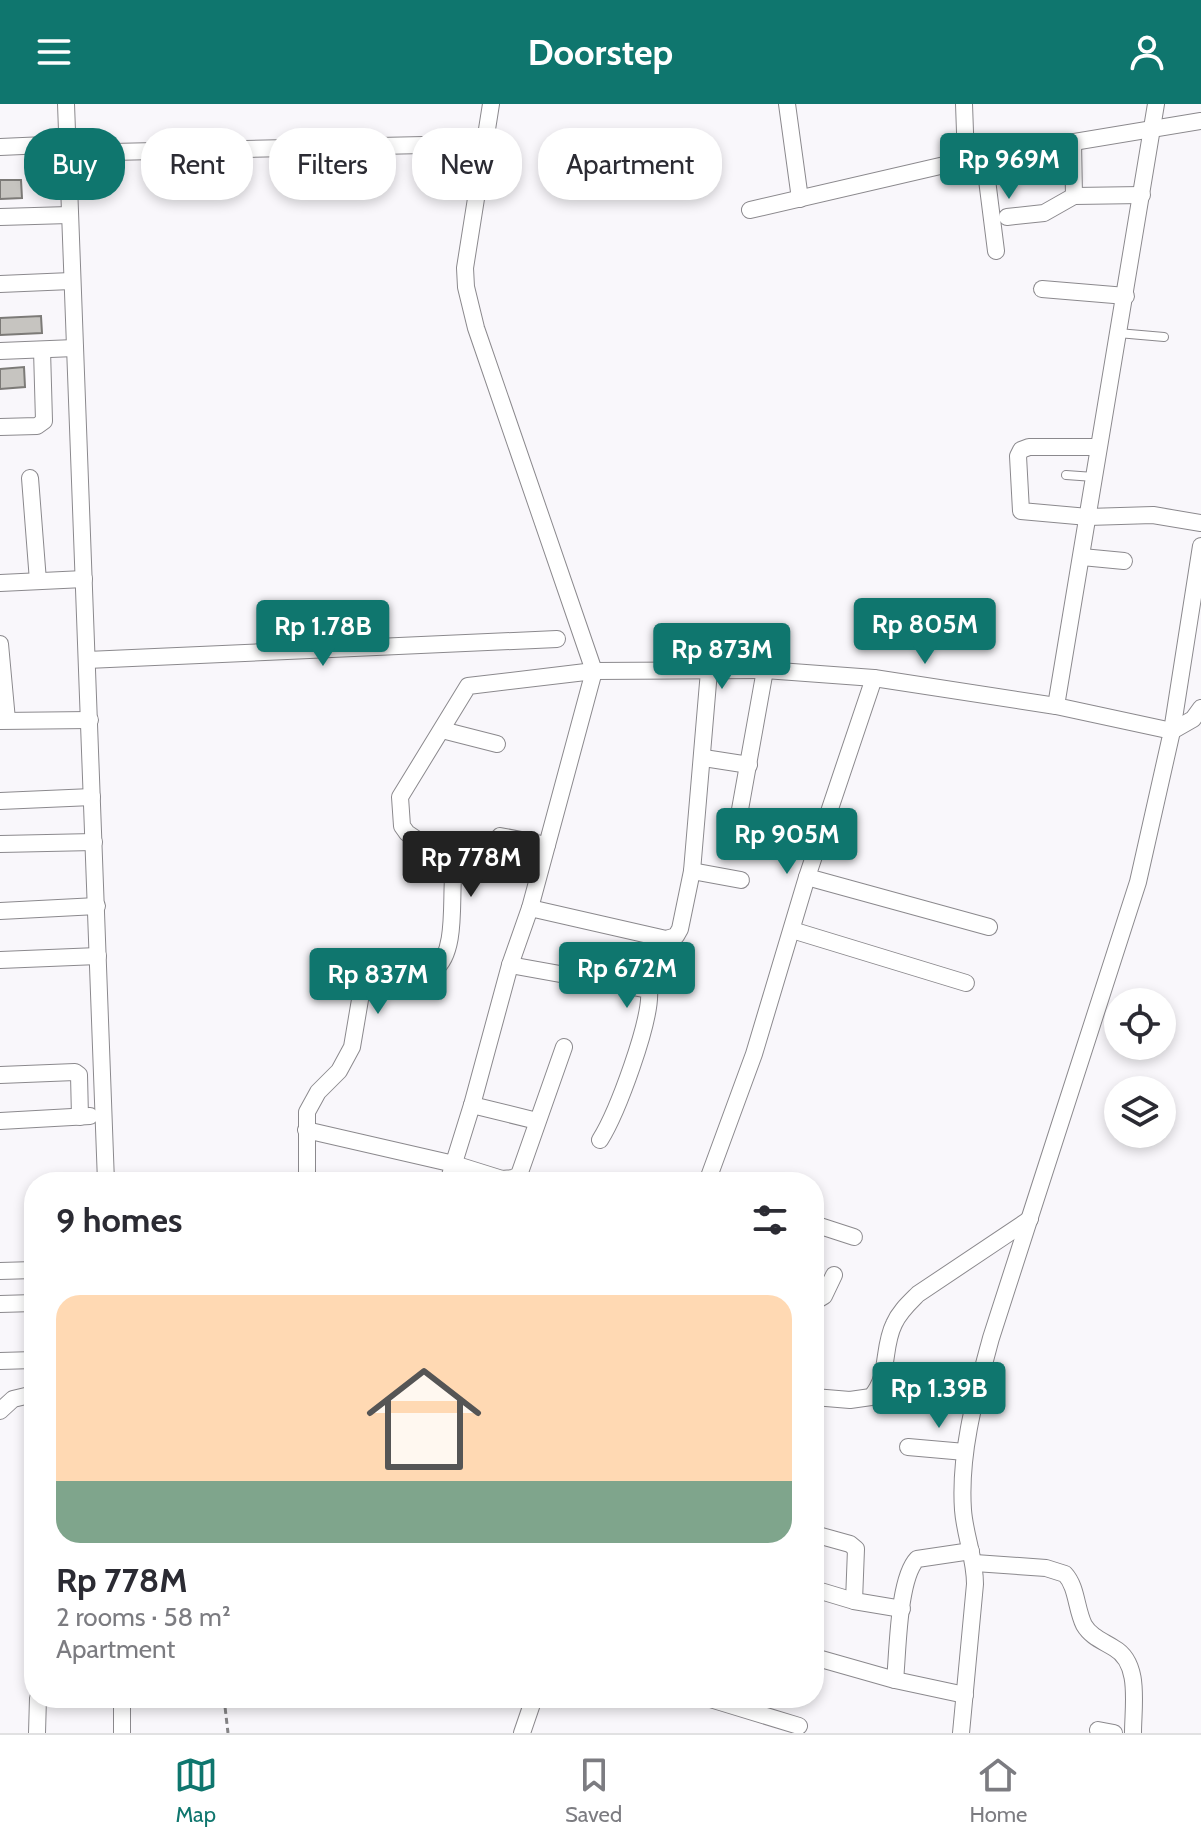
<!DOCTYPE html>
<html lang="en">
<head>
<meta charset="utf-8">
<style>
	:root { --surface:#fff; --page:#f7f7f7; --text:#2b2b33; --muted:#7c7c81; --line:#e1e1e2; --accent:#0f766e }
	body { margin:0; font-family:Cabin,sans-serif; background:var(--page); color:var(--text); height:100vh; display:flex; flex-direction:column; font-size:30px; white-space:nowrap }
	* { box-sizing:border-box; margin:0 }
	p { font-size:26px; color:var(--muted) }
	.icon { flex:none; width:44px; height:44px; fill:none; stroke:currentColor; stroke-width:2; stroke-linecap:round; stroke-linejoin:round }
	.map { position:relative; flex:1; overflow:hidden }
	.panel { position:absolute; left:24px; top:1068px; width:800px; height:536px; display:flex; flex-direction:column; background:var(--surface); border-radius:32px; box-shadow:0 4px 12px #0003 }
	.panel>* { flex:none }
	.banner { position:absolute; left:24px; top:24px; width:800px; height:72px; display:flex; gap:16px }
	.buttons { position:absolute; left:1104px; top:884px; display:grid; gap:16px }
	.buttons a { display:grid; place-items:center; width:72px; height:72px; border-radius:50%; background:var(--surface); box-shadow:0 4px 12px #0003; font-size:40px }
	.price { position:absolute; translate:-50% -68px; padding:0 18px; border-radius:8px; background:var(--accent); color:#fff; font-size:26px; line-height:52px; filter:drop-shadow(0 2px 4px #0008) }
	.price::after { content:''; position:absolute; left:50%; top:48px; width:24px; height:18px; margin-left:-12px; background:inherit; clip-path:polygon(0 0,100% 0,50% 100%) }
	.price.current { background:#222; color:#fff }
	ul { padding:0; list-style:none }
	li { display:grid; align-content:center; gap:16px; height:424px; padding:0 32px }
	li span { display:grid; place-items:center; height:248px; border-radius:24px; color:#555 }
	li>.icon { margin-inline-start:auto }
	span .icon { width:144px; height:144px; fill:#fffc; stroke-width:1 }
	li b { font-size:34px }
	h2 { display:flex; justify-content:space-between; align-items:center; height:96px; padding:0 32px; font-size:34px }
	.chip { padding:0 28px; border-radius:32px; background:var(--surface); box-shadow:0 4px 12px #0003; font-size:28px; line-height:72px }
	.chip.current { background:var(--accent); color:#fff }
	header { display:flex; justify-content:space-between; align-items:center; height:104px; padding:0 32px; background:var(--accent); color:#fff; font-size:36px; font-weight:700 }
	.tabs { display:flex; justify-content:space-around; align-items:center; height:112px; border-top:2px solid var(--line); background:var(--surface); font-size:22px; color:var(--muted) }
	.tabs a { display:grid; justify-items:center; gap:4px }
	.tabs .current { color:var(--accent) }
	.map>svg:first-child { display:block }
	.building { fill:#c6c4c0; stroke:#7c7a77; stroke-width:2 }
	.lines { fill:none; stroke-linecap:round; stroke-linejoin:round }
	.lane-casing { stroke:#8b898d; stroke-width:10 }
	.street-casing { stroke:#8b898d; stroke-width:18 }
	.path { stroke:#848385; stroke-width:3; stroke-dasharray:6 4; stroke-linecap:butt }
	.lane { stroke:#fff; stroke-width:8 }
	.street { stroke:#fff; stroke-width:16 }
</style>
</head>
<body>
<header><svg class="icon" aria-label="menu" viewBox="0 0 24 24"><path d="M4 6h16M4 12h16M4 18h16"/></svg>Doorstep<svg class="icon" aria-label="person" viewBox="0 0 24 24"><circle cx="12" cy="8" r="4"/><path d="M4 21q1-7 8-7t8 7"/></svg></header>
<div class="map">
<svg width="1201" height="1629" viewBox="0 0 1201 1629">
	<rect width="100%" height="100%" fill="#f9f7fb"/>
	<!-- building -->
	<g class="building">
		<path d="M0,76H21L22,94L0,95Z"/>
		<path d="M41,212L42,229L0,231V214Z"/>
		<path d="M24,263L25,283L0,285V265Z"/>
	</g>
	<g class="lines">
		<defs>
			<g id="lane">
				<path d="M1118,229L1164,233"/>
				<path d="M1066,371L1094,373"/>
			</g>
			<g id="street">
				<path d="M66,0L106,1078"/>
				<path d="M787,0L800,95"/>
				<path d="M964,0L966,56"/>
				<path d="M1073,38L1074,92"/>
				<path d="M0,43L68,40"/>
				<path d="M67,49L424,41"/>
				<path d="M984,52L996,147"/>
				<path d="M750,106L966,56L1201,17"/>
				<path d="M0,113L69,111"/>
				<path d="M1007,113L1044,109L1074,92L1142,91"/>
				<path d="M0,180L71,177"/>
				<path d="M1042,185L1126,192"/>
				<path d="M0,247L75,244"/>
				<path d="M0,323L37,322L44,317L42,246"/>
				<path d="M1098,343H1029L1021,346L1018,352L1021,407L1088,413L1153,411L1201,419"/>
				<path d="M30,374L38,477"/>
				<path d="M1082,453L1124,457"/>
				<path d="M0,479L84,475"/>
				<path d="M0,540L7,616"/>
				<path d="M87,556L557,535"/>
				<path d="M874,574L807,773L989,823"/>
				<path d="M0,617L90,616"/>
				<path d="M442,626L497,640"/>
				<path d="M1172,627L1201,442"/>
				<path d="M1172,627L1193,615L1201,604"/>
				<path d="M704,654L749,661"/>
				<path d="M0,697L92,693"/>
				<path d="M500,732L547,741"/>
				<path d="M734,739L765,566"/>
				<path d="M0,740L94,738"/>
				<path d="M692,767L741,776"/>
				<path d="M530,804L666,835L676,832L680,825L692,767L709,567"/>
				<path d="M0,807L97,802"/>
				<path d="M792,826L966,879"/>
				<path d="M0,856L98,852"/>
				<path d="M510,861L649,886C652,916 617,1009 600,1036"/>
				<path d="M0,971L75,968L79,971L80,1013"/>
				<path d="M472,1001L537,1017"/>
				<path d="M0,1017L90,1012"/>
				<path d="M306,1026L454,1060L502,1075L513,1074L519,1071L564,943"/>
				<path d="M307,1078V1008L318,988L339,967L352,943L363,878C379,853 411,870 435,865C456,849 451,800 453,775L446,755L407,729L402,722L400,693L468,582L594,567L765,566L874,574L1056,602"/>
				<path d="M448,1078L472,1001L510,861L530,804L594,567L476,224L466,183L465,164L491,0"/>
				<path d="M707,1078L754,950L807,773"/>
				<path d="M814,1120L854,1133"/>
				<path d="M0,1167L34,1166"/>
				<path d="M814,1198L824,1192L834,1171"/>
				<path d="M0,1200L34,1199"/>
				<path d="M0,1257L34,1256"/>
				<path d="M814,1293L850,1296L871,1293C890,1272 882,1244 894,1220C899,1208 909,1199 918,1190L1030,1115"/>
				<path d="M0,1307L13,1295L34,1290"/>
				<path d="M908,1343L965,1348"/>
				<path d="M814,1430L850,1440L856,1445L854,1497"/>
				<path d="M975,1459L1046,1464L1065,1470C1077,1483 1076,1505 1084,1521C1091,1533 1103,1537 1114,1544C1141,1559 1133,1601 1133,1629"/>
				<path d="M814,1485L854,1497L902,1505"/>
				<path d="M814,1553L895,1576L965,1591"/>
				<path d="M895,1576C898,1547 898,1475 917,1455L971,1447"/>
				<path d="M707,1594L799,1622"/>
				<path d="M1098,1626L1114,1629"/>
				<path d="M37,1629L38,1594"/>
				<path d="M122,1629V1594"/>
				<path d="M522,1629L534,1594"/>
				<path d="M961,1629L975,1480C975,1454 965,1432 963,1406C959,1348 976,1290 991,1234L1138,778L1172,627L1056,602L1156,0"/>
			</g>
		</defs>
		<!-- lane casing -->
		<use href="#lane" class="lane-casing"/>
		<!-- street casing -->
		<use href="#street" class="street-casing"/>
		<!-- path -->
		<path class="path" d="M224,1594L228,1629"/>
		<!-- lane -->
		<use href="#lane" class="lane"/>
		<!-- street -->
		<use href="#street" class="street"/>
	</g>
</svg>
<div class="buttons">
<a><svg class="icon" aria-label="locate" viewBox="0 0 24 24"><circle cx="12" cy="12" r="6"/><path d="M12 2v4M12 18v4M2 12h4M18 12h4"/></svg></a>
<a><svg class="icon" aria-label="layers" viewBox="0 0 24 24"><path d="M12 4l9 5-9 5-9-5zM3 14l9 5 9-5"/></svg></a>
</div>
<b class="price" style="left:1009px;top:97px">Rp 969M</b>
<b class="price" style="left:925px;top:562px">Rp 805M</b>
<b class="price" style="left:323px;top:564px">Rp 1.78B</b>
<b class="price" style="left:722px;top:587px">Rp 873M</b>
<b class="price" style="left:787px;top:772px">Rp 905M</b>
<b class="price current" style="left:471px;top:795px">Rp 778M</b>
<b class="price" style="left:627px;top:906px">Rp 672M</b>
<b class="price" style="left:378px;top:912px">Rp 837M</b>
<b class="price" style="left:939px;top:1326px">Rp 1.39B</b>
<div class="banner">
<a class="chip current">Buy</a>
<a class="chip">Rent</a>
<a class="chip">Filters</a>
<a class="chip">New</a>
<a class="chip">Apartment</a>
</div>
<section class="panel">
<h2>9 homes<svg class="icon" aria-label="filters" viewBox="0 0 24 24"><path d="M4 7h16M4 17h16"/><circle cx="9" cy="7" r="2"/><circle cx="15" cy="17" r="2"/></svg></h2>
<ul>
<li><span style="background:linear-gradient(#ffd9b3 75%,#7fa58c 0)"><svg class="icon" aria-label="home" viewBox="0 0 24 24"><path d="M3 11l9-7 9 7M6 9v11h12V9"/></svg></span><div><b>Rp 778M</b><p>2 rooms · 58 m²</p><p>Apartment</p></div></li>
</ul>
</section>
</div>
<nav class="tabs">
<a class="current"><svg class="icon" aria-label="map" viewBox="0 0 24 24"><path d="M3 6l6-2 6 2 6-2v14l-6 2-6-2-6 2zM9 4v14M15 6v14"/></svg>Map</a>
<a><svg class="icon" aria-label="saved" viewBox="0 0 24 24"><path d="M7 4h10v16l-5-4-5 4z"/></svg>Saved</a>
<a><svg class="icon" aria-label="home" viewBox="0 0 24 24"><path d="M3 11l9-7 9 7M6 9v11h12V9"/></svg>Home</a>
</nav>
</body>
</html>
